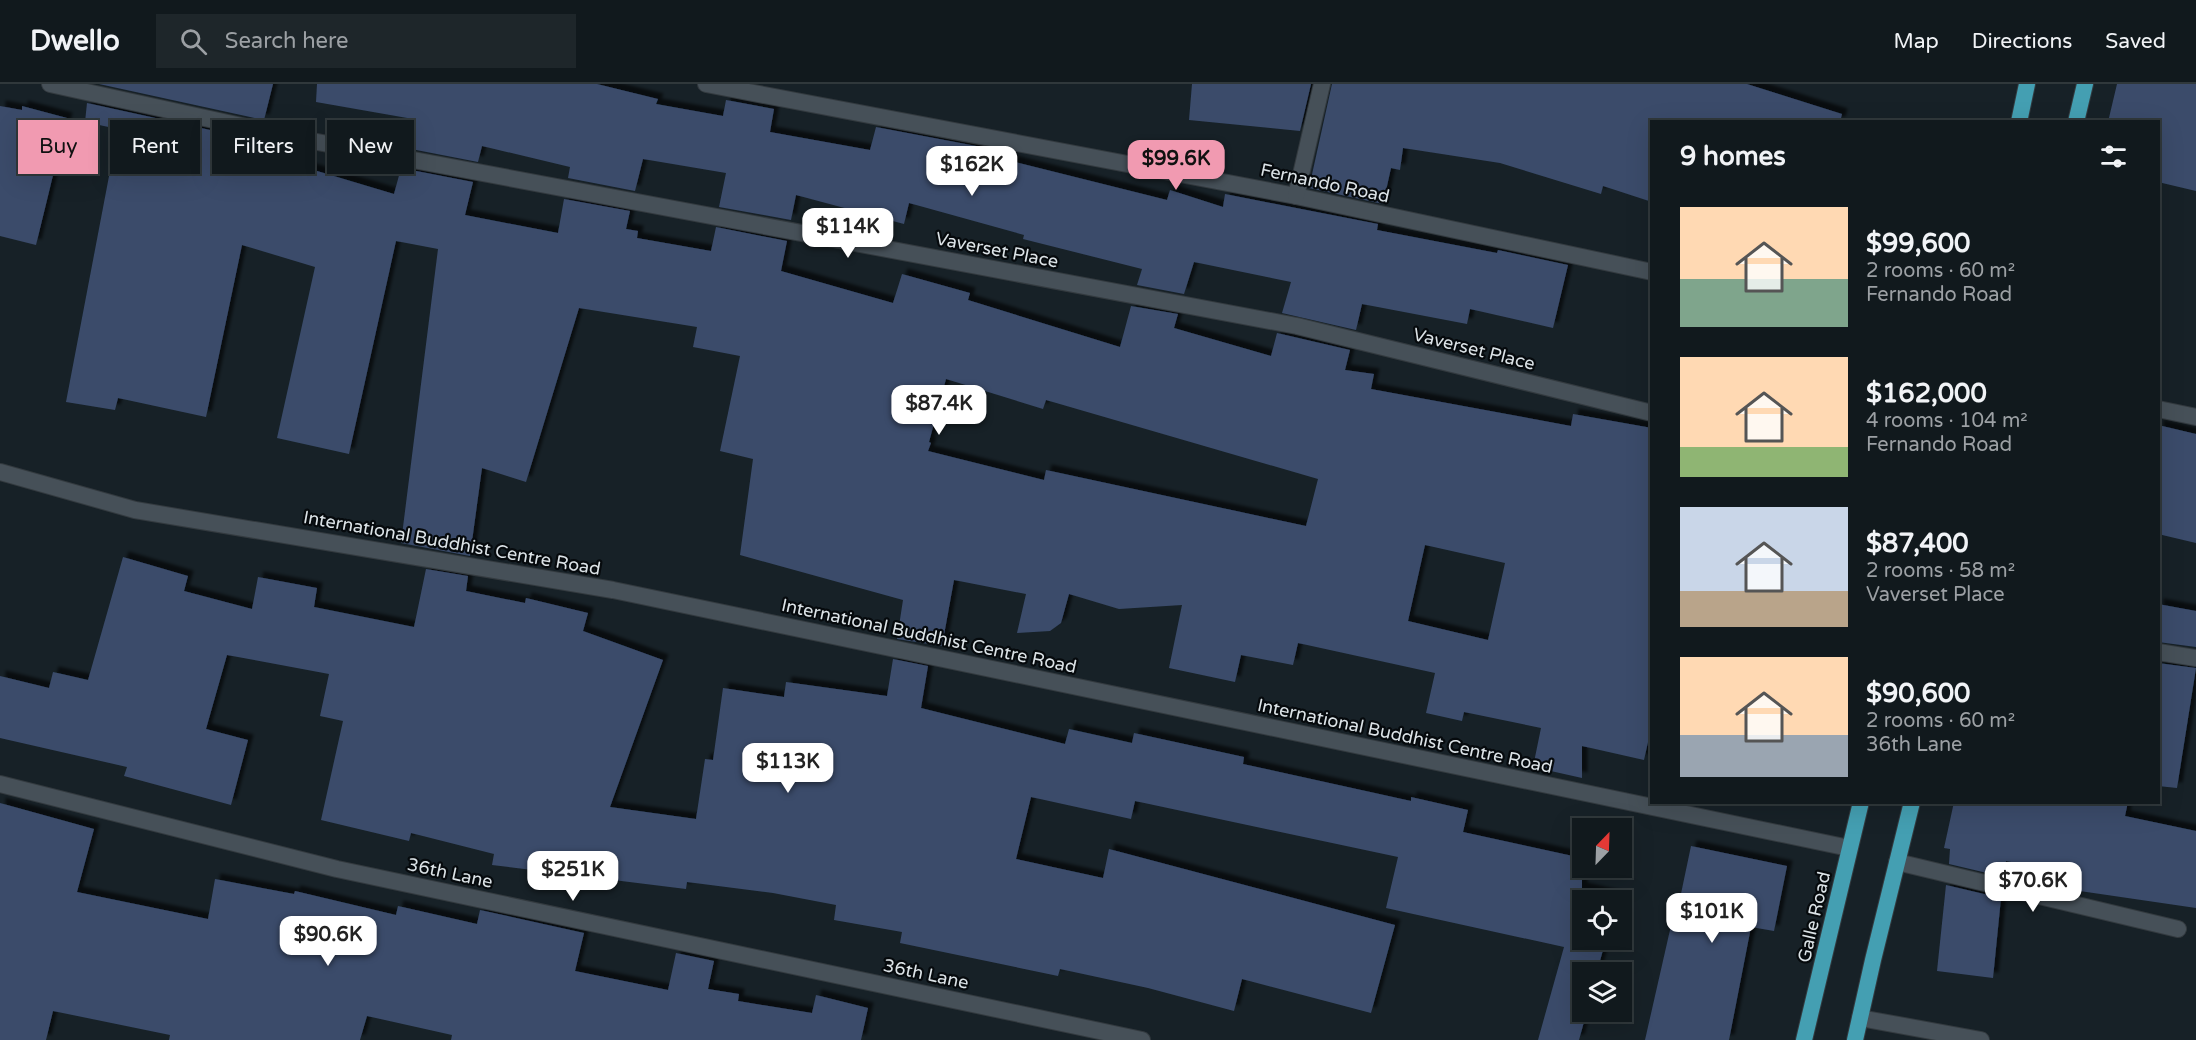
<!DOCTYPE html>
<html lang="en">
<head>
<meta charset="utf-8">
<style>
	:root { --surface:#11191d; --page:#1e262a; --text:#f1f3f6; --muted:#9ca0a4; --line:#30383b; --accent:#f19ab1 }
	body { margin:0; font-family:"Varela Round",sans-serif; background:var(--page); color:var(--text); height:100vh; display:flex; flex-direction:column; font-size:22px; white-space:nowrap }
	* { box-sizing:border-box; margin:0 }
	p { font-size:20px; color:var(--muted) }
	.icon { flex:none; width:33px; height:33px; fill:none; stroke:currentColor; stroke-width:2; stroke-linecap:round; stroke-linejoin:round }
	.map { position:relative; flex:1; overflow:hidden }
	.side { position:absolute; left:1650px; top:36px; width:510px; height:684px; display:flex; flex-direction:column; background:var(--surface); border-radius:0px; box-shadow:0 6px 24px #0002,0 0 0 2px var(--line) }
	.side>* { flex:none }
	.hud { position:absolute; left:18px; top:36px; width:570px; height:54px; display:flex; gap:12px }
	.needle { width:39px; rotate:23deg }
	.buttons { position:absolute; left:1572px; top:734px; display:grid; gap:12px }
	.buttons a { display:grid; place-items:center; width:60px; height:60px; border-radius:0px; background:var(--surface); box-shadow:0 6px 24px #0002,0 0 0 2px var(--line); font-size:30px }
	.price { position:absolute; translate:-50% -51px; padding:0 14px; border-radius:12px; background:#fff; color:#222; font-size:20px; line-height:39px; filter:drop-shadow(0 2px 3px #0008) }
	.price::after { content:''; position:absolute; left:50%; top:36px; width:18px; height:14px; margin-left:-9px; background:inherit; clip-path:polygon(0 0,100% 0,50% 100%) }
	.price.current { background:var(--accent); color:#111 }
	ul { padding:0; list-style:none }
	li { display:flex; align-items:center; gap:18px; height:150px; padding:0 30px }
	li span { display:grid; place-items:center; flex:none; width:168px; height:120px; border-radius:0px; color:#555 }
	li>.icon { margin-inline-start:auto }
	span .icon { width:72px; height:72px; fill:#fffc; stroke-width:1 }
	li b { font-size:26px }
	h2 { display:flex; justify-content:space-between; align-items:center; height:72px; padding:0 30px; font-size:26px }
	.pill { padding:0 21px; border-radius:0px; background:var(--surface); box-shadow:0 6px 24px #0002,0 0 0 2px var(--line); font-size:21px; line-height:54px }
	.pill.current { background:var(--accent); color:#111 }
	header { display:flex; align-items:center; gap:36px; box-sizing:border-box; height:84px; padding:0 30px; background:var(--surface); border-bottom:2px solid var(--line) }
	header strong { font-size:28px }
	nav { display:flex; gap:33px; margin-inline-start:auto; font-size:21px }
	.search { width:420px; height:54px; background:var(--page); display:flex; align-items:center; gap:15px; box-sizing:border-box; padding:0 21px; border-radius:0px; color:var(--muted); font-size:22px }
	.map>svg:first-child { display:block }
	.building { fill:#3a4b6b; fill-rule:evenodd; filter:url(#shadow) }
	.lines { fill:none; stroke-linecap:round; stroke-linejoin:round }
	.minor-casing { stroke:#333a3f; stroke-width:18 }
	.trunk-casing { stroke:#333a3f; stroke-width:18 }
	.minor { stroke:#465058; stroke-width:16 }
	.trunk { stroke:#449fb2; stroke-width:16 }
	.labels { text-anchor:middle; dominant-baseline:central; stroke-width:4.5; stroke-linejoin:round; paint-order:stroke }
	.street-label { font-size:18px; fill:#dce3e7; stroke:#060a0d }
</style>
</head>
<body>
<header>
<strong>Dwello</strong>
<div class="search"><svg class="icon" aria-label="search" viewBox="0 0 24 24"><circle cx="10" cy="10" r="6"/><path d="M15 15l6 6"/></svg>Search here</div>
<nav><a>Map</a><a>Directions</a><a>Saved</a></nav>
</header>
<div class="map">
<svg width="2196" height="956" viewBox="0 0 2196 956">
	<defs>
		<filter id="shadow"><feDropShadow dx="5.5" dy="-5.5" stdDeviation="1.5" flood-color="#0009"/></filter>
	</defs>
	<rect width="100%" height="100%" fill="#172127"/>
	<!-- building -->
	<g class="building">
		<path d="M99,0H273L264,36Z"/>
		<path d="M317,0H597L658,15L656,20L723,32L726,16L774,25L770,48L870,66L876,43L1013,69L1011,77L1167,116L1170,106L1223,123L1225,110L1378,140L1377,146L1497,169L1498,166L1568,181L1553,244L1470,225L1467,240L1362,220L1356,246L1282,229L1291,198L1194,178L1184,210L1137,201L1142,185L1023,155L1024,151L909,119L904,140L796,111L791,136L719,123L726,89L643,75L635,107L568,94L570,83L482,62L478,78L406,64L413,35L316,18Z"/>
		<path d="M1192,0H1311L1300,47L1189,36Z"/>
		<path d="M1332,0H1747L1842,30L1840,38H1652V118L1603,102L1601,110L1500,79L1403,64L1400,86L1391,84L1383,120L1309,104Z"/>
		<path d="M2117,0H2196V107L2158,98V38H2108Z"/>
		<path d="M87,19L260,57L257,69L394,110L401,84L473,98L465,131L558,149L564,115L630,127L626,145L638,147L637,154L711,167L716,143L787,157L781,187L893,219L902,190L970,209L968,216L1120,263L1131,222L1178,230L1174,244L1271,272L1277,249L1350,266L1345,286L1374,290L1371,305L1571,342L1573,330L1652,344V640L1644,676L1582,662V694L1533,683L1541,644L1464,628L1462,637L1426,629L1435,589L1298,559L1293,581L1241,571L1235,598L1169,584L1182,521L1119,525L1069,510L1061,539L1050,547L1017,549L1026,510L954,496L942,562L897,555L903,516L740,471L753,375L720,367L740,272L693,263L697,243L579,224L526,398L482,384L470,472L401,459L438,165L396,157L349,370L277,354L315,183L242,161L206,333L118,314L115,326L66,318L118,45L85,38ZM946,295L1043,325L1046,316L1318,395L1306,442L1046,386L1044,396L928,367L931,359L929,358ZM1425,461L1505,479L1488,556L1408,537Z"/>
		<path d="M0,22L22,26V22L67,34L36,161L0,152Z"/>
		<path d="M2158,341L2196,350V459L2158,450Z"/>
		<path d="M123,473L188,492L184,507L252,525L258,493L317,504L314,523L414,543L426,485L468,492L466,507L525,519L526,514L588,529L583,547L663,576L610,723L696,735L705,675L713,676L723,604L784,613L786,598L887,612L893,575L928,582L921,624L1065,660L1069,645L1132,659L1134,649L1244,673L1243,680L1411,717V713L1468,726L1463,748L1582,774V804L1617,812L1616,816H1582V855H1606L1597,888H1582V927H1587L1579,956H1538L1564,863L1386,824L1398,773L1135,717L1131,735L1031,713L1016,775L1103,794L1109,765L1395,841L1371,929L1242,895L1234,927L1148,904L1060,885L1058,892L900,859L902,848L834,836L836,821L773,809L687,798L686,805L492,781L494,770L411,749L409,757L321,736L343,637L320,632L329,590L227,571L206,645L248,656L231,721L124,692L127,683L0,654V592L49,604L53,588L88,596Z"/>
		<path d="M2158,520L2196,527V563L2158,558Z"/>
		<path d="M2158,579L2196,584L2177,704L2158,702Z"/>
		<path d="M1954,718H2128L2125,732L2196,747V824L2073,806L2076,790L2006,777L2004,793L1949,780L1950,765L1944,764Z"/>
		<path d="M0,719L94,745L77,808L208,835L215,795L294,810L295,807L396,831L398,822L477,840L480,826L584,849L575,887L668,906L676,869L714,877L708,905L739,910L738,917L812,929L816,911L868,924L861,956H451L452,951L367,932L360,956H169L170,951L53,927L46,956H0Z"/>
		<path d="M1691,762L1787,782L1774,847L1751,843L1729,956H1645L1675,824H1678Z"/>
		<path d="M1946,801L2001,814L1993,894L1937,887Z"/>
	</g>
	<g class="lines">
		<defs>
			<g id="minor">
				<path d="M50,0L296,54L1297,242L1652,329"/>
				<path d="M706,0L1296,112L1652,188"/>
				<path d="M1296,112L1322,0"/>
				<path d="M2158,325L2196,333"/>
				<path d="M0,388L135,426L613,506L1849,764"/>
				<path d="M2158,568L2196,574"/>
				<path d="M0,700L337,785L1142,956"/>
				<path d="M1897,778L2178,845"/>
				<path d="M1860,934L1981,956"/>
			</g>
			<g id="trunk">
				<path d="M2019,38L2027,0"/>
				<path d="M2076,38L2085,0"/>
				<path d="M1804,956L1861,718"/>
				<path d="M1855,956L1873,876L1912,718"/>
			</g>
		</defs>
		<!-- minor casing -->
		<use href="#minor" class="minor-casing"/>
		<!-- trunk casing -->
		<use href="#trunk" class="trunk-casing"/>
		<!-- minor -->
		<use href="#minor" class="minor"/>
		<!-- trunk -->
		<use href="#trunk" class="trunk"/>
	</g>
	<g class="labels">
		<!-- street labels -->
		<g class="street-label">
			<text transform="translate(1325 99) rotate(12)">Fernando Road</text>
			<text transform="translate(997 166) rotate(11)">Vaverset Place</text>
			<text transform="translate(1474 265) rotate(14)">Vaverset Place</text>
			<text transform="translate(452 459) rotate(10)">International Buddhist Centre Road</text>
			<text transform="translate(929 552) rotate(12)">International Buddhist Centre Road</text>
			<text transform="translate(1405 652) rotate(12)">International Buddhist Centre Road</text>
			<text transform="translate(450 789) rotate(12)">36th Lane</text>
			<text transform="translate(1814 833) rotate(-77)">Galle Road</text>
			<text transform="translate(926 890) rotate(12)">36th Lane</text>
		</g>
	</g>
</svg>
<div class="buttons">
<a><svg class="needle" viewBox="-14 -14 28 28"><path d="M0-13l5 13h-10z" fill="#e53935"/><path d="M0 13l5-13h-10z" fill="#9ca0a4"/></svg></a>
<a><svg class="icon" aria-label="locate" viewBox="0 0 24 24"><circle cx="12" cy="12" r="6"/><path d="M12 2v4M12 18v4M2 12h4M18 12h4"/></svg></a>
<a><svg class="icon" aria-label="layers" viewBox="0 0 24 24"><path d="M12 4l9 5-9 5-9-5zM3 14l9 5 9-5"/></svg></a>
</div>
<b class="price current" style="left:1176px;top:107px">$99.6K</b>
<b class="price" style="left:972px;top:113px">$162K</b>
<b class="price" style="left:848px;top:175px">$114K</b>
<b class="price" style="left:939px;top:352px">$87.4K</b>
<b class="price" style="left:788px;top:710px">$113K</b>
<b class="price" style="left:573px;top:818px">$251K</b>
<b class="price" style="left:2033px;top:829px">$70.6K</b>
<b class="price" style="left:1712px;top:860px">$101K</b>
<b class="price" style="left:328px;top:883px">$90.6K</b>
<div class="hud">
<a class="pill current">Buy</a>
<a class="pill">Rent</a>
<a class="pill">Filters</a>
<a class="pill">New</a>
</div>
<section class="side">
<h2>9 homes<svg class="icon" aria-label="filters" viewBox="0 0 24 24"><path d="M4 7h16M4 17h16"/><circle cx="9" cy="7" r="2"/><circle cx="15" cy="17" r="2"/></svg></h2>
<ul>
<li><span style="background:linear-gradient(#ffd9b3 60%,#7fa58c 0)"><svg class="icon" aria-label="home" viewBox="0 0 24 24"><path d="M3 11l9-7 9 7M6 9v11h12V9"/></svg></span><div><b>$99,600</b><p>2 rooms · 60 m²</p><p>Fernando Road</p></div></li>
<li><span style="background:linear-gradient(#ffd9b3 75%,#8fb573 0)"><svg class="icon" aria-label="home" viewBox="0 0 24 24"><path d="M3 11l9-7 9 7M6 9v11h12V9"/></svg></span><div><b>$162,000</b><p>4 rooms · 104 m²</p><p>Fernando Road</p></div></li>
<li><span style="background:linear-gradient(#c9d6e8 70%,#b9a48a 0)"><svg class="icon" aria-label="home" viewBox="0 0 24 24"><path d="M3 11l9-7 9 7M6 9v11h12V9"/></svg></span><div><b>$87,400</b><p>2 rooms · 58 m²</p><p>Vaverset Place</p></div></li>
<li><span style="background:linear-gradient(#ffd9b3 65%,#9aa5b1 0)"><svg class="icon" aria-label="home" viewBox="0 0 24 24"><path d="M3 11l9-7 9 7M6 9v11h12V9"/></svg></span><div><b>$90,600</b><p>2 rooms · 60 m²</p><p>36th Lane</p></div></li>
</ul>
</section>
</div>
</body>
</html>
